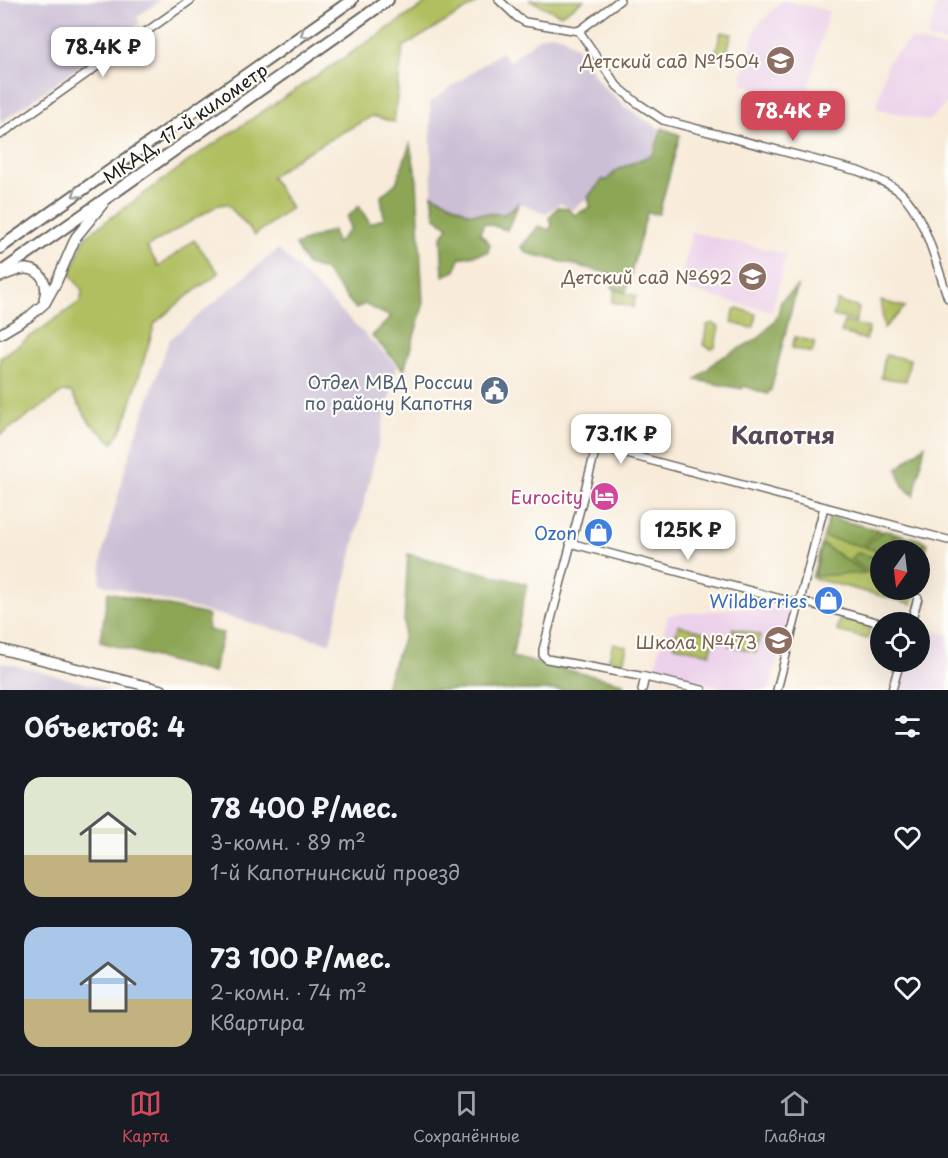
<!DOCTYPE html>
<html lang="ru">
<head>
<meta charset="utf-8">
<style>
	:root { --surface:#171b24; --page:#242831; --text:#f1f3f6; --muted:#9ea1a6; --line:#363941; --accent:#d1495b }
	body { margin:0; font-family:"Playpen Sans",sans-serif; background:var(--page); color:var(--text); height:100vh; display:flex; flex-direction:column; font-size:22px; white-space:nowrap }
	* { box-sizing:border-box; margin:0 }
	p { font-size:20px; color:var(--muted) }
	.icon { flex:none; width:33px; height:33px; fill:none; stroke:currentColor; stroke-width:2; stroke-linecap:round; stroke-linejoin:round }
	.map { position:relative; height:690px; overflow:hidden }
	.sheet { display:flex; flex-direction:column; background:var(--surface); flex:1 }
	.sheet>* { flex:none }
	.needle { width:39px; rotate:194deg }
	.buttons { position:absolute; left:870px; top:540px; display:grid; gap:12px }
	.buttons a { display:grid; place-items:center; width:60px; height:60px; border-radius:50%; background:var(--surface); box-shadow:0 6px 24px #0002; font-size:30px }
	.price { position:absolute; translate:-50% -51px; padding:0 14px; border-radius:12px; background:#fff; color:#222; font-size:20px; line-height:39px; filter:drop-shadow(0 2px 3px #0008) }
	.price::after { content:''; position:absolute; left:50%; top:36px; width:18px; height:14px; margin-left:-9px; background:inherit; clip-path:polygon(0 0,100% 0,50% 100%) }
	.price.selected { background:var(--accent); color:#fff }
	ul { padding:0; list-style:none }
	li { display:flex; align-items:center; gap:18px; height:150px; padding:0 24px }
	li span { display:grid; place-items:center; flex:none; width:168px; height:120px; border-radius:18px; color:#555 }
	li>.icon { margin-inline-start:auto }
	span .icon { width:72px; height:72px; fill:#fffc; stroke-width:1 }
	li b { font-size:26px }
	h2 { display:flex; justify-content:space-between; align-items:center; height:72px; padding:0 24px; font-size:26px }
	.menu { display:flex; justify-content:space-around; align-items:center; height:84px; border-top:2px solid var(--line); background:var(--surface); font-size:16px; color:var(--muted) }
	.menu a { display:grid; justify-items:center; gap:3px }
	.menu .selected { color:var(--accent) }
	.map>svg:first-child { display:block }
	.built { fill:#ecd1ea }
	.industrial { fill:#cbbfd5 }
	.green { fill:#b1bf61; stroke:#666e3e; stroke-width:1.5 }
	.forest { fill:#8ca657; stroke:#54613a; stroke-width:1.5 }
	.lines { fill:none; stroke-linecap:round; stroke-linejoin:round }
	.minor-casing { stroke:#69645e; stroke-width:10 }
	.major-casing { stroke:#69645e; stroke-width:12 }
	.highway-casing { stroke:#69645e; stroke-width:14 }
	.minor { stroke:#fff; stroke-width:7 }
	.major { stroke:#fff; stroke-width:9 }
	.highway { stroke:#fff; stroke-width:10 }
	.oneway { stroke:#999 }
	.labels { text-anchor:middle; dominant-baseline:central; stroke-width:4.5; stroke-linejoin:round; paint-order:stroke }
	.education-label { font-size:18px; fill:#785e54; stroke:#fdfcf7; text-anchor:end }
	.street-label { font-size:18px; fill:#1c1c1c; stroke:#fdfcf7 }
	.service-label { font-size:18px; fill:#4e5e75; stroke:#fdfcf7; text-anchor:end }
	.hotel-label { font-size:18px; fill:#b23c85; stroke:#fdfcf7; text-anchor:end }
	.shop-label { font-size:18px; fill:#366cbe; stroke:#fdfcf7; text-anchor:end }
	.district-label { font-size:24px; font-weight:bold; fill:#564858; stroke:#fdfcf7 }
</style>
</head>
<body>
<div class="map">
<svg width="948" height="690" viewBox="0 0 948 690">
	<rect width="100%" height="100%" fill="#fdfcf7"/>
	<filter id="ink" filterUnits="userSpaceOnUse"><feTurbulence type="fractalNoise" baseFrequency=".0167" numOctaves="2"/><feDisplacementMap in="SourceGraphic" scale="12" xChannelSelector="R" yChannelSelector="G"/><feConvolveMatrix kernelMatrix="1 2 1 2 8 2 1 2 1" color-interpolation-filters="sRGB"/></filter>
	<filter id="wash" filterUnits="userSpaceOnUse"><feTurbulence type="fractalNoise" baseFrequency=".008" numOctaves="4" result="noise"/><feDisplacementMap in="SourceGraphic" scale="24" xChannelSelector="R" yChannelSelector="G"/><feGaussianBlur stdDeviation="1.35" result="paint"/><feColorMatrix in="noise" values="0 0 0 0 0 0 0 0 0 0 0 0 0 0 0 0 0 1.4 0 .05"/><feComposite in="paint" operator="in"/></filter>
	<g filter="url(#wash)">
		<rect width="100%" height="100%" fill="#f8ebd9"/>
		<!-- built -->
		<g class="built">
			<path d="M783,0L829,11L805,101L741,84L756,27Z"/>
			<path d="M937,0H948V43L928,38Z"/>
			<path d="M911,39L948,49V102L928,121L876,108L888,61Z"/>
			<path d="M692,232L786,254L772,312L678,288Z"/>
			<path d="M766,606L791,612L769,690H732L654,670L668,615Z"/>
			<path d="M920,627L948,635V690H897L905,662H920Z"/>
		</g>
		<!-- industrial -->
		<g class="industrial">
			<path d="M0,0H161L137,17L140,23L0,123Z"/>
			<path d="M551,34L564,37L577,48L601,85L624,106L660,129L652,153L606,182L573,210L560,203L546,214L519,203L505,214L468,213L432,194L430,102L501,52L509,62L540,37Z"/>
			<path d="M278,249L397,366L330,643L100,584L102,555L128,459L169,340Z"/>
			<path d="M0,662L21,667L112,690H0Z"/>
		</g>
		<!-- green -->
		<g class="green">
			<path d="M431,0H482L403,47L394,122L372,116L300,156L271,177L291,208L255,235L227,204L218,205L147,247L159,267L194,240L219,273L181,301L155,323L125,423L113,443L90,423L71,392H63L0,435V358L81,301L82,290L70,274L86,236L200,153Z"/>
			<path d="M529,0H584L561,15Z"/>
			<path d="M721,32L732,34L725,58L715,55Z"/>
			<path d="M615,290L636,296L633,307L612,302Z"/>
			<path d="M837,301L859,308L856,321L833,316Z"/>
			<path d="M881,301L905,307L884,328Z"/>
			<path d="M737,308L756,314L754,327L751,328L732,323L734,310Z"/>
			<path d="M844,321L869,328L866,340L841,332Z"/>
			<path d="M712,323L719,327L715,347L711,349L703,345L707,325Z"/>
			<path d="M795,337L815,342L812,353L792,348Z"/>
			<path d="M885,355L910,359L906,381L881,378Z"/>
			<path d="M829,518L928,543L920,576V550H880V590H916L912,604L812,578Z"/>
			<path d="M840,617L871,625L868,639L837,631Z"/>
			<path d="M678,625L715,635L710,654L673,645Z"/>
			<path d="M733,628L760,635L756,652L728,645Z"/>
			<path d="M613,643L627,647L623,663L609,659Z"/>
		</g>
		<!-- forest -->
		<g class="forest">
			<path d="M662,128L680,135L659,214L647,213L626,292L612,288L615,275L527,253L521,247L539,226L549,230L552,225L549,218L558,207L567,208L575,215L590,207L588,197L603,179L606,181L617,170L653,154Z"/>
			<path d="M410,144L417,180L423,306L404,370L372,336L391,317L364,304L356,309L324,270L307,265L295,245L333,230L336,244L350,229L347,217L359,206L370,224L384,218L381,196L396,183Z"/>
			<path d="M432,194L469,213L504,214L519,203L507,230L484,223L480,233L490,244L488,252L460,258L455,271L443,276L441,238L448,227L435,216Z"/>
			<path d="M797,287L771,390L767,394L744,386L742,389L696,380L717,360L759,338L777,318L781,301Z"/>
			<path d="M925,445L914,496L903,486L897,469Z"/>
			<path d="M831,518L879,530L861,546L824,537L828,520Z"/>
			<path d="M883,531L892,532L893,550H880V579L850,559L857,553L875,557L877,551L864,547Z"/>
			<path d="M895,533L925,541L920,566V550H896Z"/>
			<path d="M822,544L866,573L814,576Z"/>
			<path d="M408,554L527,584L512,657L624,683L622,690H384L403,639Z"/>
			<path d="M108,592L208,615V630L223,633L213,673L100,642Z"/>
		</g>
	</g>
	<g filter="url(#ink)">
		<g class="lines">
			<defs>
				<g id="minor">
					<path d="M499,0L518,18L525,22L579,31"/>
					<path d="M579,31L617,86L636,102L663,120L858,171C872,177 888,182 900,192C925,214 937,267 948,298"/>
					<path d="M579,31L620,0"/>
					<path d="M0,135L191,0"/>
					<path d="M570,543L800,604"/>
					<path d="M800,601L880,623"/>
					<path d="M911,622L918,598"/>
					<path d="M645,677L702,690"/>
					<path d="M642,690L645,677L547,659L543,655V650L595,452L601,449L612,450L948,540"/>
					<path d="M777,690L824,507"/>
					<path d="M892,690L900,662"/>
				</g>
				<g id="major">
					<path d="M0,277C7,274 16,270 24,269C42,268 49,285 44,299"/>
					<path d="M0,334L30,316L45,303L56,283L76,237L103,204"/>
					<path d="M0,649L162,690"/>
				</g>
				<g id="highway">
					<path d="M0,248L352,0"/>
					<path d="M0,273L388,0"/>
				</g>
			</defs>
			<!-- minor casing -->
			<use href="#minor" class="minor-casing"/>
			<!-- major casing -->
			<use href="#major" class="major-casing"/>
			<!-- highway casing -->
			<use href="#highway" class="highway-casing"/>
			<!-- minor -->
			<use href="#minor" class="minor"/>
			<!-- major -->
			<use href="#major" class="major"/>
			<!-- highway -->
			<use href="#highway" class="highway"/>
		</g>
		<!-- one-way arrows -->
		<defs><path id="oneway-chevron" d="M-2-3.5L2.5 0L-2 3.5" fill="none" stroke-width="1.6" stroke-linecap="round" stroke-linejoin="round" transform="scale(1.5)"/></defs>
		<g class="oneway">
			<use href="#oneway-chevron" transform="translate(304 34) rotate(145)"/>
			<use href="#oneway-chevron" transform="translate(76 194) rotate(145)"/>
		</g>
	</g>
	<!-- icons -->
	<defs>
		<symbol id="school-disc" viewBox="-11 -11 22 22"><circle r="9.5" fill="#8d6e63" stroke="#fdfcf7"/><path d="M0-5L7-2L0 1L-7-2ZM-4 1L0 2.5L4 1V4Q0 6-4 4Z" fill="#fff"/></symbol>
		<symbol id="civic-disc" viewBox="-11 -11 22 22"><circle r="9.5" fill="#5c6f8a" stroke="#fdfcf7"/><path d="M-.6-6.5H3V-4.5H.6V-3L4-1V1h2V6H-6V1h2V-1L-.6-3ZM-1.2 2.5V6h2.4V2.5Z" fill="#fff"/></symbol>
		<symbol id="hotel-disc" viewBox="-11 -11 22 22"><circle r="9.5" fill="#d1479c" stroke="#fdfcf7"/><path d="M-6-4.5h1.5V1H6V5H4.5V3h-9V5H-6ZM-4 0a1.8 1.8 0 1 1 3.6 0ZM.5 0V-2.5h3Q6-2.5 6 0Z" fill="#fff"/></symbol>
		<symbol id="shop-disc" viewBox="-11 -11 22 22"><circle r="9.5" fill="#3f7fe0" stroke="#fdfcf7"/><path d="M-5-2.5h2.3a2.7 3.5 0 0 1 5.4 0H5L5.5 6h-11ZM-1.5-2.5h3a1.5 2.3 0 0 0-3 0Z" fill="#fff"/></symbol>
	</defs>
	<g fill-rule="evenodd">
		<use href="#school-disc" x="764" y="44" width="33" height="33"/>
		<use href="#school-disc" x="736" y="260" width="33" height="33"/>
		<use href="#civic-disc" x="478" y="374" width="33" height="33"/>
		<use href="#hotel-disc" x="588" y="480" width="33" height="33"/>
		<use href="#shop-disc" x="582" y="516" width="33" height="33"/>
		<use href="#shop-disc" x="812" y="584" width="33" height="33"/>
		<use href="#school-disc" x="762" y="624" width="33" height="33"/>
	</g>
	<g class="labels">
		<!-- education labels -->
		<g class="education-label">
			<text x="760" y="60">Детский сад №1504</text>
			<text x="732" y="276">Детский сад №692</text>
			<text x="757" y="641">Школа №473</text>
		</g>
		<!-- street labels -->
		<g class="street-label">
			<text transform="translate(185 123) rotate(-35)">МКАД, 17-й километр</text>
		</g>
		<!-- service labels -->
		<g class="service-label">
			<text x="473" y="381">Отдел МВД России<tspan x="473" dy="21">по району Капотня</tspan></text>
		</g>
		<!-- hotel labels -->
		<g class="hotel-label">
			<text x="583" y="496">Eurocity</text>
		</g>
		<!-- shop labels -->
		<g class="shop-label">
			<text x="577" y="532">Ozon</text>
			<text x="807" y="600">Wildberries</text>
		</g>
		<!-- district labels -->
		<g class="district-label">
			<text x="783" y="434">Капотня</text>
		</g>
	</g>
</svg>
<div class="buttons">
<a><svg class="needle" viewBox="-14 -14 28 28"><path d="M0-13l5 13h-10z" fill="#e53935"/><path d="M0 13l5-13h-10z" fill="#9ea1a6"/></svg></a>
<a><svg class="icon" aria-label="locate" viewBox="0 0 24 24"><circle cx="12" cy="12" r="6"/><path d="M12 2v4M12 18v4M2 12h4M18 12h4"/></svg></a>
</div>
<b class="price" style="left:103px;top:78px">78.4K ₽</b>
<b class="price selected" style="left:793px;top:142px">78.4K ₽</b>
<b class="price" style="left:621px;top:465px">73.1K ₽</b>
<b class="price" style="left:688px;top:561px">125K ₽</b>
</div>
<section class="sheet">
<h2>Объектов: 4<svg class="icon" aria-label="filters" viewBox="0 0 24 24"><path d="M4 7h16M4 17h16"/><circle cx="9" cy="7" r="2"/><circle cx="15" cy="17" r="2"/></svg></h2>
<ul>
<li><span style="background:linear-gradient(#dfe7d0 65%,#c2b280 0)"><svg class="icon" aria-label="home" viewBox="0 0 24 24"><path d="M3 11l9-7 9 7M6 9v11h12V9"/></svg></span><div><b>78 400 ₽/мес.</b><p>3-комн. · 89 m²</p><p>1-й Капотнинский проезд</p></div><svg class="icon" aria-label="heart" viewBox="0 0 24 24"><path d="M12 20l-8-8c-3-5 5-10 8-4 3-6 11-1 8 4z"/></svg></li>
<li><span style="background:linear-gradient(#a9c7e8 60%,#c2b280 0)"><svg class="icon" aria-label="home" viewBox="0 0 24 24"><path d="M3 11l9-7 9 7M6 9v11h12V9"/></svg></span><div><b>73 100 ₽/мес.</b><p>2-комн. · 74 m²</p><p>Квартира</p></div><svg class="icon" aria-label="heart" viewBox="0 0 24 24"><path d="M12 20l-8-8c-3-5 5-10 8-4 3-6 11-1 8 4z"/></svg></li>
</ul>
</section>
<nav class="menu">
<a class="selected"><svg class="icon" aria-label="map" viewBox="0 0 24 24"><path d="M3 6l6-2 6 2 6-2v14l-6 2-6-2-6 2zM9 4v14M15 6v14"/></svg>Карта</a>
<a><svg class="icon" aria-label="saved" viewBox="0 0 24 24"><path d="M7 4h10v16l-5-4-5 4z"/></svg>Сохранённые</a>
<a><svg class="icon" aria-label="home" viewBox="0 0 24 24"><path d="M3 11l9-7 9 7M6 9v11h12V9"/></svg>Главная</a>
</nav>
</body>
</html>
